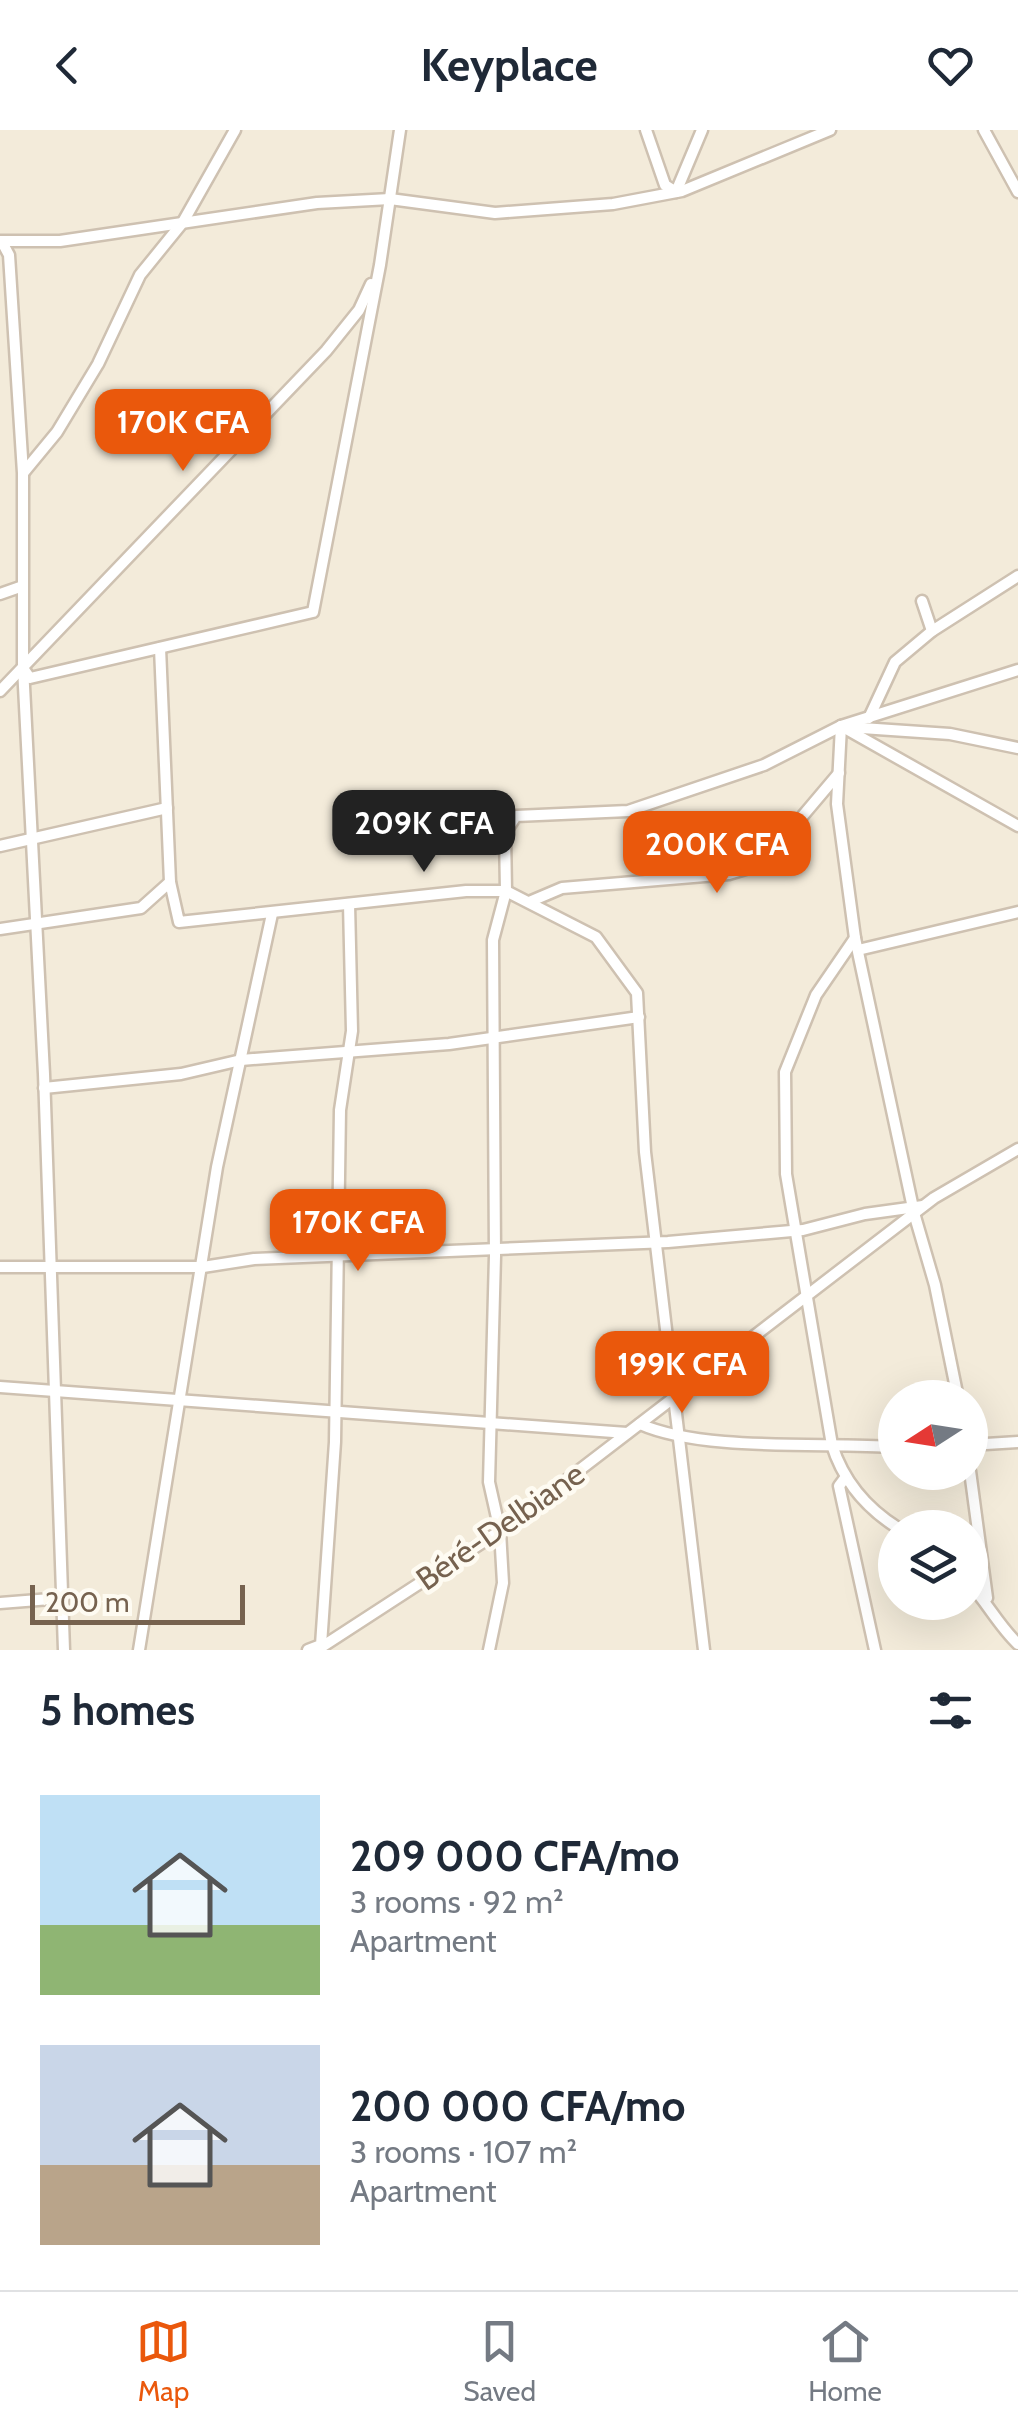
<!DOCTYPE html>
<html lang="en">
<head>
<meta charset="utf-8">
<style>
	:root { --surface:#fff; --page:#f2f2f3; --text:#1f2937; --muted:#747a83; --line:#e0e1e3; --accent:#ea580c }
	body { margin:0; font-family:Cabin,sans-serif; background:var(--page); color:var(--text); height:100vh; display:flex; flex-direction:column; font-size:38px; white-space:nowrap }
	* { box-sizing:border-box; margin:0 }
	p { font-size:32px; color:var(--muted) }
	.icon { flex:none; width:55px; height:55px; fill:none; stroke:currentColor; stroke-width:2; stroke-linecap:round; stroke-linejoin:round }
	.map { position:relative; height:1520px; overflow:hidden }
	.sheet { display:flex; flex-direction:column; background:var(--surface); flex:1 }
	.sheet>* { flex:none }
	.needle { width:65px; rotate:258deg }
	.fabs { position:absolute; left:878px; top:1250px; display:grid; gap:20px }
	.fabs a { display:grid; place-items:center; width:110px; height:110px; border-radius:50%; background:var(--surface); box-shadow:0 10px 40px #0002; font-size:50px }
	.scale { position:absolute; left:30px; bottom:25px; width:215px; box-sizing:border-box; padding-left:10px; border:5px solid #76624f; border-top:0; font-size:28px; line-height:35px; white-space:nowrap; color:#76624f; -webkit-text-stroke:8px #fefbf2; paint-order:stroke }
	.price { position:absolute; translate:-50% -85px; padding:0 22px; border-radius:20px; background:var(--accent); color:#fff; font-size:32px; line-height:65px; filter:drop-shadow(0 2px 5px #0008) }
	.price::after { content:''; position:absolute; left:50%; top:60px; width:30px; height:22px; margin-left:-15px; background:inherit; clip-path:polygon(0 0,100% 0,50% 100%) }
	.price.active { background:#222; color:#fff }
	ul { padding:0; list-style:none }
	li { display:flex; align-items:center; gap:30px; height:250px; padding:0 40px }
	li span { display:grid; place-items:center; flex:none; width:280px; height:200px; border-radius:0px; color:#555 }
	li>.icon { margin-inline-start:auto }
	span .icon { width:120px; height:120px; fill:#fffc; stroke-width:1 }
	li b { font-size:42px }
	h2 { display:flex; justify-content:space-between; align-items:center; height:120px; padding:0 40px; font-size:42px }
	header { display:flex; justify-content:space-between; align-items:center; height:130px; padding:0 40px; background:var(--surface); font-size:45px; font-weight:800 }
	.menu { display:flex; justify-content:space-around; align-items:center; height:140px; border-top:2px solid var(--line); background:var(--surface); font-size:28px; color:var(--muted) }
	.menu a { display:grid; justify-items:center; gap:5px }
	.menu .active { color:var(--accent) }
	.map>svg:first-child { display:block }
	.residential { fill:#f3ebda; fill-rule:evenodd }
	.lines { fill:none; stroke-linecap:round; stroke-linejoin:round }
	.minor-casing { stroke:#cec1b1; stroke-width:15 }
	.minor { stroke:#fff; stroke-width:10 }
	.labels { text-anchor:middle; dominant-baseline:central; stroke-width:9; stroke-linejoin:round; paint-order:stroke }
	.street-label { font-size:32px; fill:#76624f; stroke:#fefbf2 }
</style>
</head>
<body>
<header><svg class="icon" aria-label="back" viewBox="0 0 24 24"><path d="M15 5l-7 7 7 7"/></svg>Keyplace<svg class="icon" aria-label="heart" viewBox="0 0 24 24"><path d="M12 20l-8-8c-3-5 5-10 8-4 3-6 11-1 8 4z"/></svg></header>
<div class="map">
<svg width="1018" height="1520" viewBox="0 0 1018 1520">
	<rect width="100%" height="100%" fill="#fcf8ec"/>
	<!-- residential -->
	<path class="residential" d="M0,0H1018V1520H0ZM895,1268H970V1342H895ZM895,1398H970V1472H895Z"/>
	<g class="lines">
		<defs>
			<g id="minor">
				<path d="M646,0L665,55L676,62L702,0"/>
				<path d="M984,0L1018,62"/>
				<path d="M0,111H60L317,73L390,69L495,83L613,74L682,61L830,0"/>
				<path d="M2,112L9,125L23,343V537L44,944L64,1520"/>
				<path d="M24,342L57,302L98,234L140,145L183,92L235,0"/>
				<path d="M0,464L20,457"/>
				<path d="M922,471L932,501"/>
				<path d="M160,518L170,752L179,792L466,761H506L505,703L516,686L628,681L764,635L841,596L1018,540"/>
				<path d="M23,538L30,548L313,482L380,135L400,0"/>
				<path d="M0,561L326,221L359,180L371,154"/>
				<path d="M869,588L895,532L932,501L1018,446"/>
				<path d="M841,596L837,674L855,808L913,1078"/>
				<path d="M841,596L1018,696"/>
				<path d="M847,597L950,604L1018,618"/>
				<path d="M0,716L167,678"/>
				<path d="M529,772L562,758L729,744L762,734L839,643"/>
				<path d="M0,799L141,778L170,752"/>
				<path d="M855,808L816,865L785,942L786,1044L832,1315C843,1350 866,1378 898,1398"/>
				<path d="M858,820L1018,782"/>
				<path d="M44,958L181,944L241,930L449,914L639,887"/>
				<path d="M914,1083L935,1155L958,1268"/>
				<path d="M0,1137H203L254,1129L668,1112L803,1100L865,1084L923,1076"/>
				<path d="M0,1257L627,1303"/>
				<path d="M640,1294C703,1322 823,1312 895,1317"/>
				<path d="M970,1315L1018,1312"/>
				<path d="M970,1341L987,1468"/>
				<path d="M845,1348L839,1356L875,1520"/>
				<path d="M970,1454C988,1474 999,1496 1018,1514"/>
				<path d="M0,1473L63,1468"/>
				<path d="M139,1520L217,1037L272,784"/>
				<path d="M308,1520L321,1515L335,1312L340,980L352,901L349,774"/>
				<path d="M317,1520L500,1401L934,1068L1018,1019"/>
				<path d="M489,1520L503,1453L500,1401L489,1352L495,1126L493,810L506,761L596,807L637,863L645,1022L704,1520"/>
			</g>
		</defs>
		<!-- minor casing -->
		<use href="#minor" class="minor-casing"/>
		<!-- minor -->
		<use href="#minor" class="minor"/>
	</g>
	<g class="labels">
		<!-- street labels -->
		<g class="street-label">
			<text transform="translate(500 1396) rotate(-35)">Béré-Delbiane</text>
		</g>
	</g>
</svg>
<div class="fabs">
<a><svg class="needle" viewBox="-14 -14 28 28"><path d="M0-13l5 13h-10z" fill="#e53935"/><path d="M0 13l5-13h-10z" fill="#747a83"/></svg></a>
<a><svg class="icon" aria-label="layers" viewBox="0 0 24 24"><path d="M12 4l9 5-9 5-9-5zM3 14l9 5 9-5"/></svg></a>
</div>
<div class="scale">200 m</div>
<b class="price" style="left:183px;top:344px">170K CFA</b>
<b class="price active" style="left:424px;top:745px">209K CFA</b>
<b class="price" style="left:717px;top:766px">200K CFA</b>
<b class="price" style="left:358px;top:1144px">170K CFA</b>
<b class="price" style="left:682px;top:1286px">199K CFA</b>
</div>
<section class="sheet">
<h2>5 homes<svg class="icon" aria-label="filters" viewBox="0 0 24 24"><path d="M4 7h16M4 17h16"/><circle cx="9" cy="7" r="2"/><circle cx="15" cy="17" r="2"/></svg></h2>
<ul>
<li><span style="background:linear-gradient(#bfe0f5 65%,#8fb573 0)"><svg class="icon" aria-label="home" viewBox="0 0 24 24"><path d="M3 11l9-7 9 7M6 9v11h12V9"/></svg></span><div><b>209 000 CFA/mo</b><p>3 rooms · 92 m²</p><p>Apartment</p></div></li>
<li><span style="background:linear-gradient(#c9d6e8 60%,#b9a48a 0)"><svg class="icon" aria-label="home" viewBox="0 0 24 24"><path d="M3 11l9-7 9 7M6 9v11h12V9"/></svg></span><div><b>200 000 CFA/mo</b><p>3 rooms · 107 m²</p><p>Apartment</p></div></li>
</ul>
</section>
<nav class="menu">
<a class="active"><svg class="icon" aria-label="map" viewBox="0 0 24 24"><path d="M3 6l6-2 6 2 6-2v14l-6 2-6-2-6 2zM9 4v14M15 6v14"/></svg>Map</a>
<a><svg class="icon" aria-label="saved" viewBox="0 0 24 24"><path d="M7 4h10v16l-5-4-5 4z"/></svg>Saved</a>
<a><svg class="icon" aria-label="home" viewBox="0 0 24 24"><path d="M3 11l9-7 9 7M6 9v11h12V9"/></svg>Home</a>
</nav>
</body>
</html>
